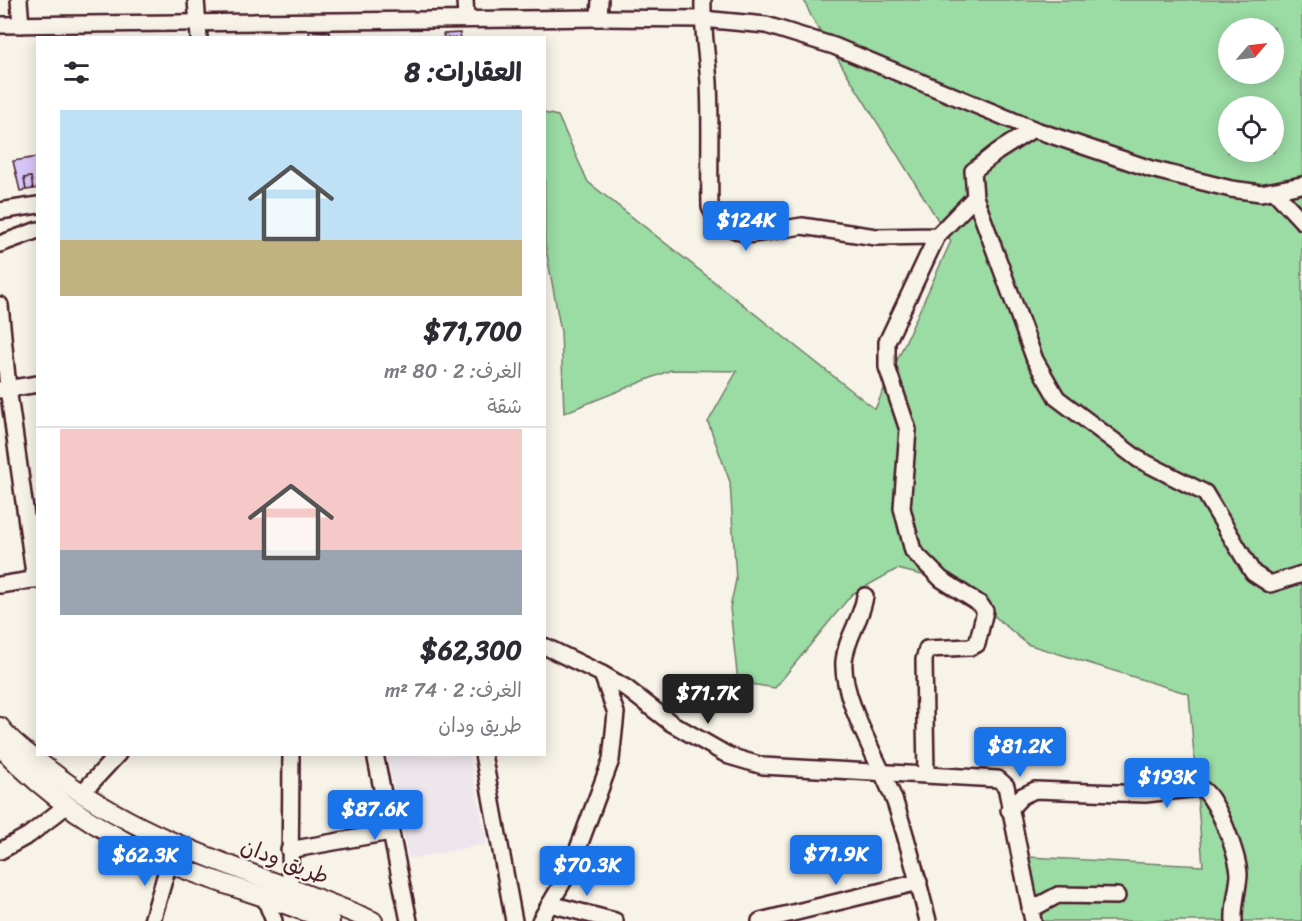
<!DOCTYPE html>
<html lang="ar">
<head>
<meta charset="utf-8">
<style>
	:root { --surface:#fff; --page:#f7f7f7; --text:#2b2b33; --muted:#7c7c81; --line:#e1e1e2; --accent:#1a73e8 }
	body { margin:0; font-family:Sriracha,"Playpen Sans Arabic",sans-serif; background:var(--page); color:var(--text); direction:rtl; height:100vh; display:flex; flex-direction:column; font-size:22px; white-space:nowrap }
	* { box-sizing:border-box; margin:0 }
	p { font-size:20px; color:var(--muted) }
	.icon { flex:none; width:33px; height:33px; fill:none; stroke:currentColor; stroke-width:2; stroke-linecap:round; stroke-linejoin:round }
	.map { position:relative; flex:1; overflow:hidden; direction:ltr }
	.details { position:absolute; left:36px; top:36px; width:510px; height:720px; display:flex; flex-direction:column; background:var(--surface); border-radius:0px; box-shadow:0 3px 15px #0003; direction:rtl }
	.details>* { flex:none }
	.needle { width:39px; rotate:62deg }
	.controls { position:absolute; left:1218px; top:18px; display:grid; gap:12px }
	.controls a { display:grid; place-items:center; width:66px; height:66px; border-radius:50%; background:var(--surface); box-shadow:0 3px 15px #0003; font-size:30px }
	.price { position:absolute; translate:-50% -51px; padding:0 14px; border-radius:6px; background:var(--accent); color:#fff; font-size:20px; line-height:39px; filter:drop-shadow(0 2px 3px #0008) }
	.price::after { content:''; position:absolute; left:50%; top:36px; width:18px; height:14px; margin-left:-9px; background:inherit; clip-path:polygon(0 0,100% 0,50% 100%) }
	.price.active { background:#222; color:#fff }
	ul { padding:0; list-style:none }
	li { display:grid; align-content:center; gap:12px; height:318px; padding:0 24px }
	li+li { border-top:2px solid var(--line) }
	li span { display:grid; place-items:center; height:186px; border-radius:0px; color:#555 }
	li>.icon { margin-inline-start:auto }
	span .icon { width:108px; height:108px; fill:#fffc; stroke-width:1 }
	li b { font-size:26px }
	h2 { display:flex; justify-content:space-between; align-items:center; height:72px; padding:0 24px; font-size:26px }
	.map>svg:first-child { display:block }
	.built { fill:#ede6ed }
	.green { fill:#9bdba4; stroke:#727d68; stroke-width:1.5; fill-rule:evenodd }
	.building { fill:#d7c7f9; stroke:#4a1f2b; stroke-width:1.5 }
	.lines { fill:none; stroke-linecap:round; stroke-linejoin:round }
	.minor-casing { stroke:#4a1f2b; stroke-width:20 }
	.major-casing { stroke:#4a1f2b; stroke-width:22 }
	.minor { stroke:#f7f3e8; stroke-width:15 }
	.major { stroke:#f7f3e8; stroke-width:18 }
	.labels { text-anchor:middle; dominant-baseline:central; stroke-width:4.5; stroke-linejoin:round; paint-order:stroke }
	.street-label { font-size:22px; fill:#4a1f2b; stroke:#f7f3e8 }
</style>
</head>
<body>
<div class="map">
<svg width="1302" height="921" viewBox="0 0 1302 921">
	<rect width="100%" height="100%" fill="#f7f3e8"/>
	<filter id="ink" filterUnits="userSpaceOnUse"><feTurbulence type="fractalNoise" baseFrequency=".0167" numOctaves="2"/><feDisplacementMap in="SourceGraphic" scale="12" xChannelSelector="R" yChannelSelector="G"/><feConvolveMatrix kernelMatrix="1 2 1 2 8 2 1 2 1" color-interpolation-filters="sRGB"/></filter>
	<g filter="url(#ink)">
		<!-- built -->
		<path class="built" d="M387,755H469L487,844L409,859Z"/>
		<!-- green -->
		<path class="green" d="M804,0H1302V921H1039L1029,857L1203,866L1189,694L1027,644L956,583L897,569L852,594L775,688L738,682L730,608L736,580L730,482L708,422L737,371L671,370L564,413L561,332L545,244L544,113L558,116L588,182L875,409L951,241L811,16ZM1228,28H1274V74H1228ZM1228,106H1274V152H1228Z"/>
		<!-- building -->
		<g class="building">
			<path d="M309,31L329,32L330,38H310Z"/>
			<path d="M460,33V38H444L443,34Z"/>
			<path d="M38,157V188L33,189L31,177L24,178L26,190L20,191L13,161Z"/>
			<path d="M31,177L33,189L26,190L24,178Z"/>
		</g>
		<g class="lines">
			<defs>
				<g id="minor">
					<path d="M19,0L21,25"/>
					<path d="M196,0L199,38"/>
					<path d="M465,0L466,19"/>
					<path d="M703,0C702,27 707,55 709,82C711,124 709,165 710,207L714,215L723,225L748,235L802,226L876,237L937,236L975,197"/>
					<path d="M599,18L600,0"/>
					<path d="M0,25L599,18L702,19L766,25L834,46L1033,129L1151,169L1231,189L1261,193L1302,185"/>
					<path d="M1033,129L997,152L973,171L975,197L1035,360L1057,398L1138,459L1205,493L1253,573L1270,584L1302,574"/>
					<path d="M1274,191L1302,221"/>
					<path d="M0,211L38,205"/>
					<path d="M0,244L38,230"/>
					<path d="M0,305L8,388L35,580"/>
					<path d="M0,390L38,384"/>
					<path d="M0,585L38,579"/>
					<path d="M865,596C862,619 846,638 844,661C841,700 881,764 895,802C908,841 918,881 928,921"/>
					<path d="M544,646L602,674L626,688L671,723L729,756L763,766L998,779L1006,786L1033,921"/>
					<path d="M375,754L409,921"/>
					<path d="M483,754L514,921"/>
					<path d="M926,774L924,660L927,649L970,647L977,644L985,611L980,604L941,579L913,551L902,508L908,430L887,367V342L937,236"/>
					<path d="M81,794L118,754"/>
					<path d="M1009,810L1022,796L1035,790L1145,794L1200,788C1216,794 1239,857 1239,875C1238,890 1233,905 1234,921"/>
					<path d="M289,850L390,832"/>
					<path d="M0,851L29,835L66,806"/>
					<path d="M290,888L291,754"/>
					<path d="M264,896L274,921"/>
					<path d="M550,904L615,921"/>
					<path d="M1030,910L1058,895L1117,896"/>
					<path d="M152,921L169,863"/>
					<path d="M540,921L570,870L611,760L616,713L602,674"/>
					<path d="M760,921L919,882"/>
				</g>
				<g id="major">
					<path d="M0,727C12,743 32,757 48,769C148,847 259,872 373,921"/>
					<path d="M0,746C47,797 104,834 167,862C220,885 277,899 330,921"/>
				</g>
			</defs>
			<!-- minor casing -->
			<use href="#minor" class="minor-casing"/>
			<!-- major casing -->
			<use href="#major" class="major-casing"/>
			<!-- minor -->
			<use href="#minor" class="minor"/>
			<!-- major -->
			<use href="#major" class="major"/>
		</g>
	</g>
	<g class="labels">
		<!-- street labels -->
		<g class="street-label">
			<text transform="translate(285 861) rotate(21)">طريق ودان</text>
		</g>
	</g>
</svg>
<div class="controls">
<a><svg class="needle" viewBox="-14 -14 28 28"><path d="M0-13l5 13h-10z" fill="#e53935"/><path d="M0 13l5-13h-10z" fill="#7c7c81"/></svg></a>
<a><svg class="icon" aria-label="locate" viewBox="0 0 24 24"><circle cx="12" cy="12" r="6"/><path d="M12 2v4M12 18v4M2 12h4M18 12h4"/></svg></a>
</div>
<b class="price" style="left:746px;top:252px">$124K</b>
<b class="price active" style="left:708px;top:725px">$71.7K</b>
<b class="price" style="left:1020px;top:778px">$81.2K</b>
<b class="price" style="left:1167px;top:809px">$193K</b>
<b class="price" style="left:375px;top:841px">$87.6K</b>
<b class="price" style="left:836px;top:886px">$71.9K</b>
<b class="price" style="left:145px;top:887px">$62.3K</b>
<b class="price" style="left:587px;top:897px">$70.3K</b>
<section class="details">
<h2>العقارات: 8<svg class="icon" aria-label="filters" viewBox="0 0 24 24"><path d="M4 7h16M4 17h16"/><circle cx="9" cy="7" r="2"/><circle cx="15" cy="17" r="2"/></svg></h2>
<ul>
<li><span style="background:linear-gradient(#bfe0f5 70%,#c2b280 0)"><svg class="icon" aria-label="home" viewBox="0 0 24 24"><path d="M3 11l9-7 9 7M6 9v11h12V9"/></svg></span><div><b>$71,700</b><p>الغرف: 2 · 80 m²</p><p>شقة</p></div></li>
<li><span style="background:linear-gradient(#f6c9c9 65%,#9aa5b1 0)"><svg class="icon" aria-label="home" viewBox="0 0 24 24"><path d="M3 11l9-7 9 7M6 9v11h12V9"/></svg></span><div><b>$62,300</b><p>الغرف: 2 · 74 m²</p><p>طريق ودان</p></div></li>
</ul>
</section>
</div>
</body>
</html>
